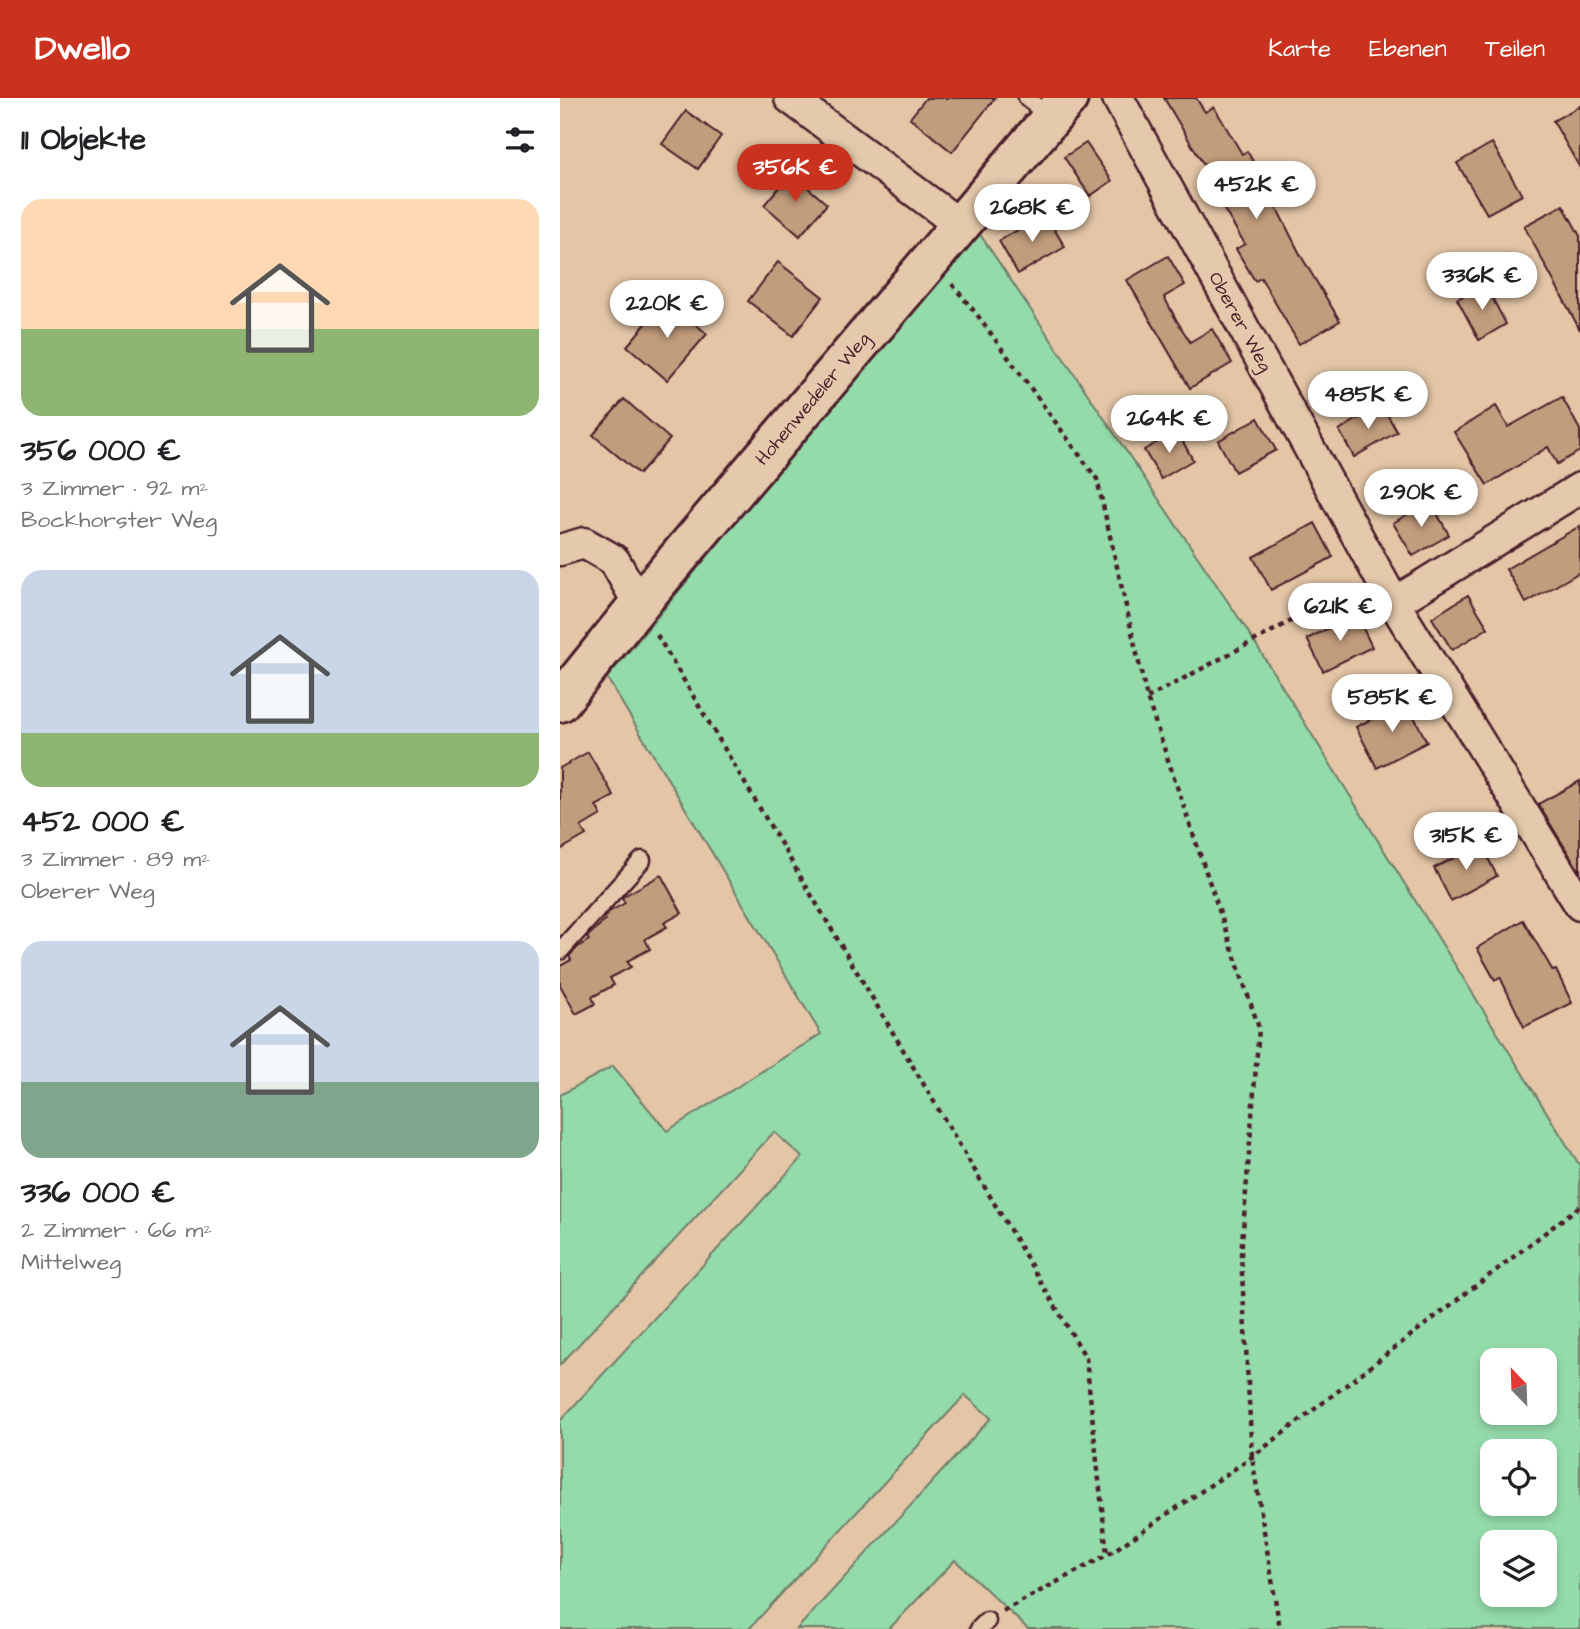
<!DOCTYPE html>
<html lang="de">
<head>
<meta charset="utf-8">
<style>
	:root { --surface:#fff; --page:#f6f6f6; --text:#202124; --muted:#757577; --accent:#c8321e }
	body { margin:0; font-family:"Architects Daughter",sans-serif; background:var(--page); color:var(--text); height:100vh; display:flex; flex-direction:column; font-size:26px; white-space:nowrap }
	* { box-sizing:border-box; margin:0 }
	p { font-size:23px; color:var(--muted) }
	.icon { flex:none; width:38px; height:38px; fill:none; stroke:currentColor; stroke-width:2; stroke-linecap:round; stroke-linejoin:round }
	.map { position:relative; flex:1; overflow:hidden }
	.details { display:flex; flex-direction:column; background:var(--surface); width:560px }
	.details>* { flex:none }
	.needle { width:46px; rotate:337deg }
	.fabs { position:absolute; left:920px; top:1250px; display:grid; gap:14px }
	.fabs a { display:grid; place-items:center; width:77px; height:77px; border-radius:14px; background:var(--surface); box-shadow:0 4px 10px #0003; font-size:35px }
	.price { position:absolute; translate:-50% -60px; padding:0 16px; border-radius:24px; background:#fff; color:#222; font-size:23px; line-height:46px; filter:drop-shadow(0 2px 4px #0008) }
	.price::after { content:''; position:absolute; left:50%; top:42px; width:21px; height:16px; margin-left:-10px; background:inherit; clip-path:polygon(0 0,100% 0,50% 100%) }
	.price.active { background:var(--accent); color:#fff }
	ul { padding:0; list-style:none }
	li { display:grid; align-content:center; gap:14px; height:371px; padding:0 21px }
	li span { display:grid; place-items:center; height:217px; border-radius:21px; color:#555 }
	li>.icon { margin-inline-start:auto }
	span .icon { width:126px; height:126px; fill:#fffc; stroke-width:1 }
	li b { font-size:30px }
	h2 { display:flex; justify-content:space-between; align-items:center; height:84px; padding:0 21px; font-size:30px }
	header { display:flex; align-items:center; gap:42px; box-sizing:border-box; height:98px; padding:0 35px; background:var(--accent); color:#fff }
	header strong { font-size:33px }
	nav { display:flex; gap:38px; margin-inline-start:auto; font-size:24px }
	main { display:flex; flex:1; min-height:0 }
	.map>svg:first-child { display:block }
	.green { fill:#94dbaa; stroke:#6f7d6a; stroke-width:2; fill-rule:evenodd }
	.building { fill:#c29d7d; stroke:#4a1f2b; stroke-width:2 }
	.lines { fill:none; stroke-linecap:round; stroke-linejoin:round }
	.lane-casing { stroke:#4a1f2b; stroke-width:21 }
	.street-casing { stroke:#4a1f2b; stroke-width:35 }
	.secondary-casing { stroke:#4a1f2b; stroke-width:44 }
	.path { stroke:#4a1f2b; stroke-width:4.5; stroke-dasharray:5 5; stroke-linecap:butt }
	.lane { stroke:#e5c9ac; stroke-width:16 }
	.street { stroke:#e5c9ac; stroke-width:30 }
	.secondary { stroke:#e5c9ac; stroke-width:38 }
	.labels { text-anchor:middle; dominant-baseline:central; stroke-width:6; stroke-linejoin:round; paint-order:stroke }
	.street-label { font-size:19px; fill:#4a1f2b; stroke:#e5c9ac }
</style>
</head>
<body>
<header>
<strong>Dwello</strong>
<nav><a>Karte</a><a>Ebenen</a><a>Teilen</a></nav>
</header>
<main>
<section class="details">
<h2>11 Objekte<svg class="icon" aria-label="filters" viewBox="0 0 24 24"><path d="M4 7h16M4 17h16"/><circle cx="9" cy="7" r="2"/><circle cx="15" cy="17" r="2"/></svg></h2>
<ul>
<li><span style="background:linear-gradient(#ffd9b3 60%,#8fb573 0)"><svg class="icon" aria-label="home" viewBox="0 0 24 24"><path d="M3 11l9-7 9 7M6 9v11h12V9"/></svg></span><div><b>356 000 €</b><p>3 Zimmer · 92 m²</p><p>Bockhorster Weg</p></div></li>
<li><span style="background:linear-gradient(#c9d6e8 75%,#8fb573 0)"><svg class="icon" aria-label="home" viewBox="0 0 24 24"><path d="M3 11l9-7 9 7M6 9v11h12V9"/></svg></span><div><b>452 000 €</b><p>3 Zimmer · 89 m²</p><p>Oberer Weg</p></div></li>
<li><span style="background:linear-gradient(#c9d6e8 65%,#7fa58c 0)"><svg class="icon" aria-label="home" viewBox="0 0 24 24"><path d="M3 11l9-7 9 7M6 9v11h12V9"/></svg></span><div><b>336 000 €</b><p>2 Zimmer · 66 m²</p><p>Mittelweg</p></div></li>
</ul>
</section>
<div class="map">
<svg width="1020" height="1531" viewBox="0 0 1020 1531">
	<rect width="100%" height="100%" fill="#e4c6a7"/>
	<filter id="ink" filterUnits="userSpaceOnUse"><feTurbulence type="fractalNoise" baseFrequency=".0143" numOctaves="2"/><feDisplacementMap in="SourceGraphic" scale="14" xChannelSelector="R" yChannelSelector="G"/><feConvolveMatrix kernelMatrix="1 2 1 2 8 2 1 2 1" color-interpolation-filters="sRGB"/></filter>
	<g filter="url(#ink)">
		<!-- green -->
		<path class="green" d="M417,132L687,532L1020,1068V1531H468L395,1462L329,1531H237L431,1320L405,1297L189,1531H0V1323L242,1059L214,1034L0,1267V997L53,968L107,1033L261,936L47,580ZM933,1262H985V1314H933ZM933,1353H985V1405H933ZM933,1444H985V1496H933Z"/>
		<!-- building -->
		<g class="building">
			<path d="M366,0H435L392,54L350,20Z"/>
			<path d="M604,0H636L645,14L654,9L682,56L687,53L709,90L707,91L741,158L780,223L739,246L701,180L695,183L676,151L685,146L644,79L649,76Z"/>
			<path d="M1020,8V70L993,23Z"/>
			<path d="M126,13L161,38L138,71L102,46Z"/>
			<path d="M526,45L552,83L530,98L504,59Z"/>
			<path d="M932,45L962,97L927,116L897,65Z"/>
			<path d="M231,75L267,106L240,138L204,107Z"/>
			<path d="M1003,107L1020,138V232L964,128Z"/>
			<path d="M485,116L505,149L458,176L439,143Z"/>
			<path d="M608,158L625,187L604,199L617,223L630,244L652,231L672,265L630,290L567,182Z"/>
			<path d="M218,164L263,199L233,238L188,203Z"/>
			<path d="M925,186L946,226L919,242L897,201Z"/>
			<path d="M107,201L147,236L107,282L67,248Z"/>
			<path d="M1002,299L1020,332V353L997,366L988,349L927,387L894,334L936,308L948,329Z"/>
			<path d="M64,301L110,341L79,376L33,337Z"/>
			<path d="M822,307L837,334L794,359L779,332Z"/>
			<path d="M698,320L716,352L675,374L658,343Z"/>
			<path d="M617,333L633,362L601,381L584,352Z"/>
			<path d="M870,403L889,437L853,458L833,425Z"/>
			<path d="M755,425L773,459L711,492L693,459Z"/>
			<path d="M1020,428V474L966,505L946,471Z"/>
			<path d="M908,497L928,530L892,552L872,520Z"/>
			<path d="M796,516L812,549L763,573L747,541Z"/>
			<path d="M846,603L867,644L817,670L796,629Z"/>
			<path d="M28,654L54,698L36,708L41,717L21,729L26,737L0,752V670Z"/>
			<path d="M1020,683V774L978,706Z"/>
			<path d="M921,746L937,778L891,803L874,770Z"/>
			<path d="M101,777L122,815L104,825L107,829L85,841L90,851L67,863L71,869L50,880L54,887L32,899L35,906L16,916L0,887V868L11,862L9,858L18,849L29,842L27,839L45,822L44,820L49,814L65,805L62,800L64,798Z"/>
			<path d="M963,822L993,873L996,872L1012,905L964,929L940,879L935,882L917,850Z"/>
		</g>
		<g class="lines">
			<defs>
				<g id="lane">
					<path d="M467,0L491,20"/>
					<path d="M0,853L82,762"/>
					<path d="M419,1531L427,1523"/>
				</g>
				<g id="street">
					<path d="M230,0L400,127"/>
					<path d="M558,0L834,505L1020,807"/>
					<path d="M0,452L24,445L54,462L79,506"/>
					<path d="M834,505L1020,390"/>
				</g>
				<path id="secondary" d="M0,604L79,506L508,0"/>
			</defs>
			<!-- lane casing -->
			<use href="#lane" class="lane-casing"/>
			<!-- street casing -->
			<use href="#street" class="street-casing"/>
			<!-- secondary casing -->
			<use href="#secondary" class="secondary-casing"/>
			<!-- path -->
			<g class="path">
				<path d="M392,186L418,218L537,381L587,600L699,930L681,1157L692,1359L720,1531"/>
				<path d="M97,537L526,1260L547,1457"/>
				<path d="M587,600L793,490"/>
				<path d="M443,1513L547,1457L692,1359L1020,1108"/>
			</g>
			<!-- lane -->
			<use href="#lane" class="lane"/>
			<!-- street -->
			<use href="#street" class="street"/>
			<!-- secondary -->
			<use href="#secondary" class="secondary"/>
		</g>
	</g>
	<g class="labels">
		<!-- street labels -->
		<g class="street-label">
			<text transform="translate(680 224) rotate(61)">Oberer Weg</text>
			<text transform="translate(253 301) rotate(-50)">Hohenwedeler Weg</text>
		</g>
	</g>
</svg>
<div class="fabs">
<a><svg class="needle" viewBox="-14 -14 28 28"><path d="M0-13l5 13h-10z" fill="#e53935"/><path d="M0 13l5-13h-10z" fill="#757577"/></svg></a>
<a><svg class="icon" aria-label="locate" viewBox="0 0 24 24"><circle cx="12" cy="12" r="6"/><path d="M12 2v4M12 18v4M2 12h4M18 12h4"/></svg></a>
<a><svg class="icon" aria-label="layers" viewBox="0 0 24 24"><path d="M12 4l9 5-9 5-9-5zM3 14l9 5 9-5"/></svg></a>
</div>
<b class="price active" style="left:235px;top:106px">356K €</b>
<b class="price" style="left:696px;top:123px">452K €</b>
<b class="price" style="left:472px;top:146px">268K €</b>
<b class="price" style="left:922px;top:214px">336K €</b>
<b class="price" style="left:107px;top:242px">220K €</b>
<b class="price" style="left:808px;top:333px">485K €</b>
<b class="price" style="left:609px;top:357px">264K €</b>
<b class="price" style="left:861px;top:431px">290K €</b>
<b class="price" style="left:780px;top:545px">621K €</b>
<b class="price" style="left:832px;top:636px">585K €</b>
<b class="price" style="left:906px;top:774px">315K €</b>
</div>
</main>
</body>
</html>
